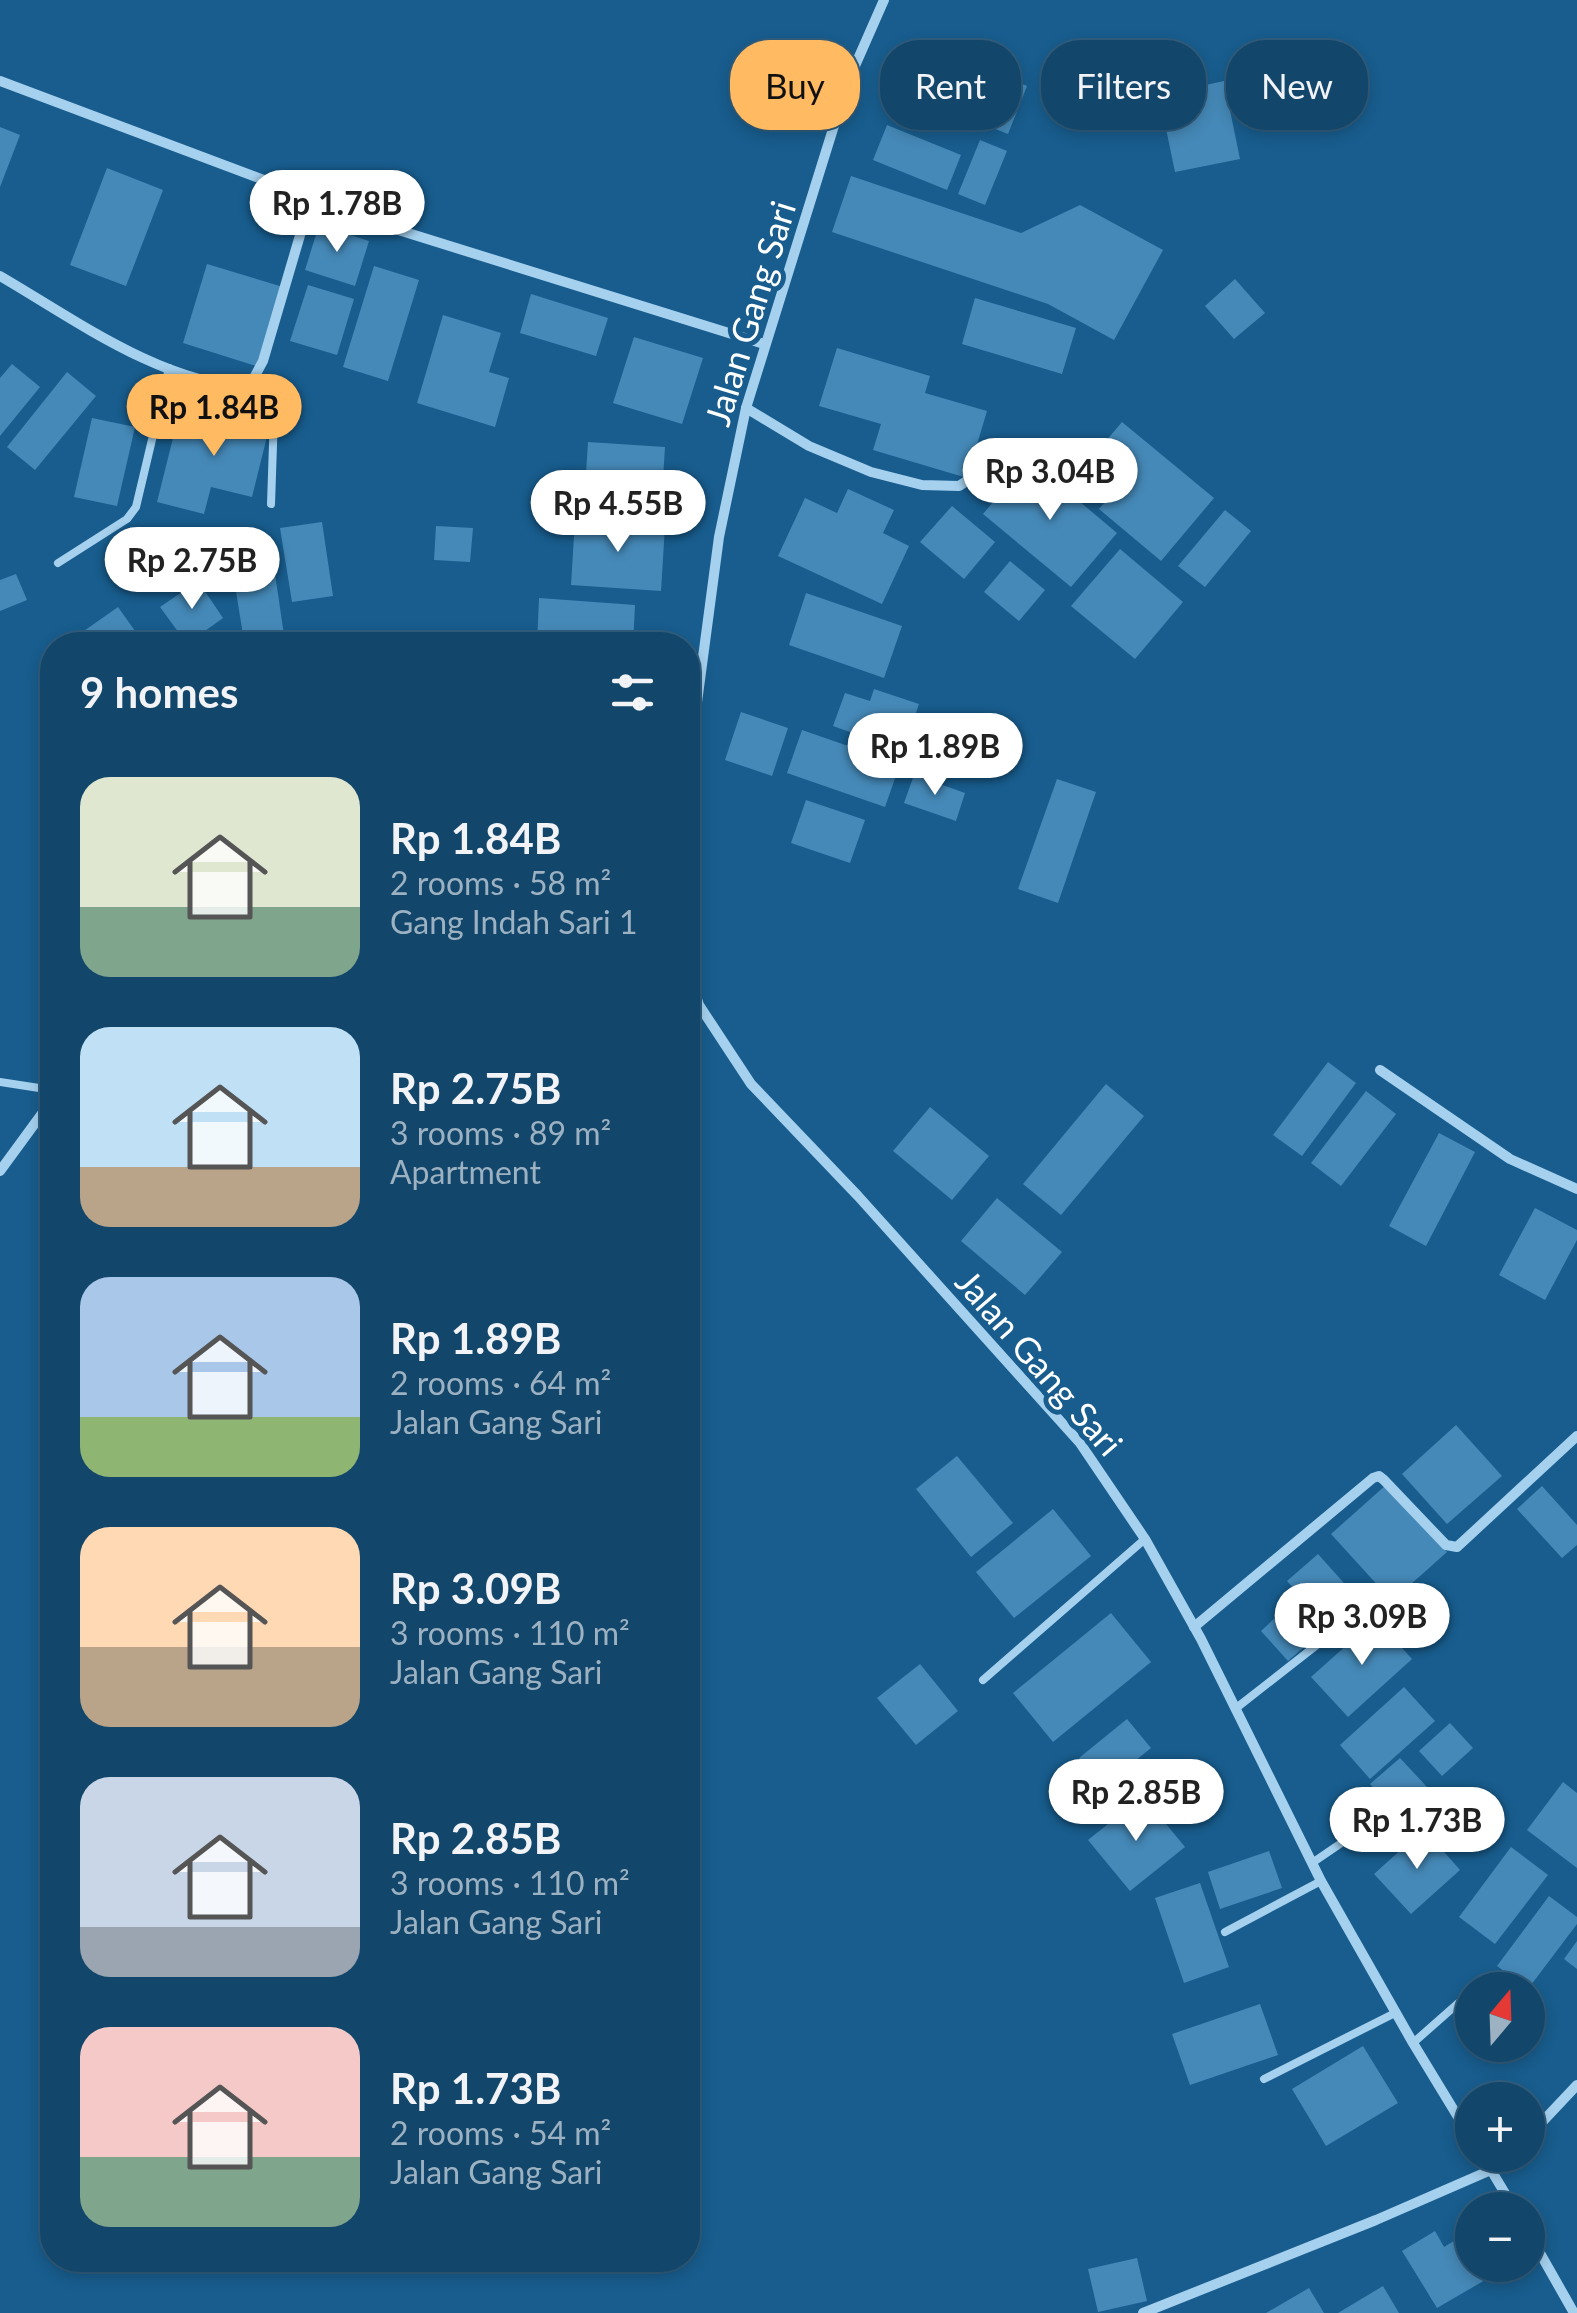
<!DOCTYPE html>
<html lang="en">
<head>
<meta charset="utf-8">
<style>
	:root { --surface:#12466a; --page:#1f5072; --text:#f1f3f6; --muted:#9cb1c1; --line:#315e7e; --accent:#ffba62 }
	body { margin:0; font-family:Lato,sans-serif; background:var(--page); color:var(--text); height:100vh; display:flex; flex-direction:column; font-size:38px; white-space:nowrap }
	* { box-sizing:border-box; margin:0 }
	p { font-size:32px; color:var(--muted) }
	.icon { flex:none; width:55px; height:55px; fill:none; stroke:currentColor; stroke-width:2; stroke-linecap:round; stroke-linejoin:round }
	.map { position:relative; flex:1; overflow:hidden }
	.side { position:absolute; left:40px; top:632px; width:660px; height:1640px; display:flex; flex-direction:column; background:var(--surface); border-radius:40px; box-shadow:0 5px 15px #0003,0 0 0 2px var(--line) }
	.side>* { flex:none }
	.hud { position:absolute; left:730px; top:40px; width:695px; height:90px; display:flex; gap:20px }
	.needle { width:65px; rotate:19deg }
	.fabs { position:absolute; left:1455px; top:1972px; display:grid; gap:20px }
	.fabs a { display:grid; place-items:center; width:90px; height:90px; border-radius:50%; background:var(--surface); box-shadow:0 5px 15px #0003,0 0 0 2px var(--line); font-size:50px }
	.price { position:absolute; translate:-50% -85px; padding:0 22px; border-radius:35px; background:#fff; color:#222; font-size:32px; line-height:65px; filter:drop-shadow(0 2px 5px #0008) }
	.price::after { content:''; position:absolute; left:50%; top:60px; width:30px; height:22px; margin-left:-15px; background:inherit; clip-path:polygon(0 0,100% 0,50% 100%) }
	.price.active { background:var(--accent); color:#111 }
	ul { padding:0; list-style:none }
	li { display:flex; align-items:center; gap:30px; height:250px; padding:0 40px }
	li span { display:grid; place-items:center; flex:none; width:280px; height:200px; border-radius:30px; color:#555 }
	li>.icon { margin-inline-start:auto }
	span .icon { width:120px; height:120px; fill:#fffc; stroke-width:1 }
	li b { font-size:42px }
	h2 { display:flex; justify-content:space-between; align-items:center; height:120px; padding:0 40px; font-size:42px }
	.tag { padding:0 35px; border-radius:40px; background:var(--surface); box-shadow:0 5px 15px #0003,0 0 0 2px var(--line); font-size:35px; line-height:90px }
	.tag.active { background:var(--accent); color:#111 }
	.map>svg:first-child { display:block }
	.building { fill:#4589b8 }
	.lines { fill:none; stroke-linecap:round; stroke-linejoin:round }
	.service { stroke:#a5d1ef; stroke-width:8 }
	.minor { stroke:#a5d1ef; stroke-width:10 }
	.labels { text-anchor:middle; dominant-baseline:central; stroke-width:10; stroke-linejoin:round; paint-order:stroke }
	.street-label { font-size:35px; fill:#fff; stroke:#185d8e }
</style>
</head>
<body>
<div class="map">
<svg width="1577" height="2313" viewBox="0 0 1577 2313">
	<rect width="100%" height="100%" fill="#185d8e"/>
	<!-- building -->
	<g class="building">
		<path d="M934,49L1027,86L1008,134L914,97Z"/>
		<path d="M1224,81L1240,159L1175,172L1159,95Z"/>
		<path d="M887,125L961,155L947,190L873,160Z"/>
		<path d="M0,127L20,135L0,187Z"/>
		<path d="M980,140L1007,151L985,205L958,194Z"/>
		<path d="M107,168L163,190L126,286L70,265Z"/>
		<path d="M851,176L1021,233L1080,205L1163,250L1114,340L1048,304L832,232Z"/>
		<path d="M319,225L369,241L355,286L305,270Z"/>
		<path d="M207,264L283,287L259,367L183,343Z"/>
		<path d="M374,266L419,280L388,381L343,367Z"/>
		<path d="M1235,279L1265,313L1234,339L1205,306Z"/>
		<path d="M308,285L354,299L337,355L290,341Z"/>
		<path d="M531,294L608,318L596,356L520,333Z"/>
		<path d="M975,298L1076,328L1062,374L962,344Z"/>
		<path d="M443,315L501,333L489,372L509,378L495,427L417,403Z"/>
		<path d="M634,337L703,358L682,424L613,403Z"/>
		<path d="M837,348L930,376L925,393L987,411L967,478L873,450L881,424L819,406Z"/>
		<path d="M12,364L40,387L0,436V378Z"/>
		<path d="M67,372L96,396L35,470L7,447Z"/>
		<path d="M232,406L272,416L252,497L211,487L204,514L157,502L178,418L226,430Z"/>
		<path d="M92,418L135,427L117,506L74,497Z"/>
		<path d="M1122,422L1214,498L1161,561L1099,509L1123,480L1093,456Z"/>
		<path d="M588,442L665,447L662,494L585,489Z"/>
		<path d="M1029,459L1117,533L1071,587L983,514Z"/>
		<path d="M848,489L894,510L883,533L909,546L882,604L778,556L805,498L837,513Z"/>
		<path d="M952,506L995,542L964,579L920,542Z"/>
		<path d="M1225,510L1251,531L1205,587L1178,566Z"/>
		<path d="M575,520L665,526L661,591L571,585Z"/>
		<path d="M322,522L333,596L292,602L280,528Z"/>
		<path d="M436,526L473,528L470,562L434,560Z"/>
		<path d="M1120,549L1183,602L1135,659L1071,606Z"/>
		<path d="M1010,561L1045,590L1019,621L984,592Z"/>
		<path d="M274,567L284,635L244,641L233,573Z"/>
		<path d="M16,574L27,600L0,611V580Z"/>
		<path d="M198,581L223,618L187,644L160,607Z"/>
		<path d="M806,593L902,626L884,678L789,645Z"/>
		<path d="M539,598L635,605L633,645H537Z"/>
		<path d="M118,607L145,645H64Z"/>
		<path d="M874,689L919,704L903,751L833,726L845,693L870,701Z"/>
		<path d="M741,712L788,728L772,776L725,760Z"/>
		<path d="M802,730L900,764L885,807L787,773Z"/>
		<path d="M914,775L965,793L956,821L904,803Z"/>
		<path d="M1057,779L1096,792L1058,903L1018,889Z"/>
		<path d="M806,800L865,820L850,863L791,843Z"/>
		<path d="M1328,1062L1356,1083L1302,1156L1273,1135Z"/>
		<path d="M1106,1084L1144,1116L1061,1215L1023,1184Z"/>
		<path d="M1366,1091L1396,1114L1341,1186L1311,1163Z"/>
		<path d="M930,1107L989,1156L952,1200L893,1151Z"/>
		<path d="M1439,1133L1475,1152L1426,1246L1389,1226Z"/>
		<path d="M997,1198L1062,1252L1025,1295L961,1241Z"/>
		<path d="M1535,1208L1577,1230V1240L1545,1300L1499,1275Z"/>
		<path d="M1456,1425L1502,1476L1447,1524L1402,1474Z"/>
		<path d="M957,1456L1013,1523L971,1557L916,1489Z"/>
		<path d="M1386,1485L1447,1552L1392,1601L1331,1534Z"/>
		<path d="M1542,1486L1577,1525V1545L1562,1558L1517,1509Z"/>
		<path d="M1053,1509L1091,1556L1014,1618L976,1572Z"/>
		<path d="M1318,1554L1360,1601L1329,1628L1287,1581Z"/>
		<path d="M1290,1604L1318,1635L1288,1661L1261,1631Z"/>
		<path d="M1111,1613L1151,1662L1053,1742L1013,1693Z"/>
		<path d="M1376,1619L1412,1659L1348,1717L1311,1677Z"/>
		<path d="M920,1664L958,1711L916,1745L877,1698Z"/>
		<path d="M1404,1687L1435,1721L1370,1779L1340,1745Z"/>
		<path d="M1127,1719L1151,1748L1103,1787L1079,1758Z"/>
		<path d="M1450,1723L1473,1748L1442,1776L1419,1751Z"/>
		<path d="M1400,1758L1427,1787L1397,1814L1370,1784Z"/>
		<path d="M1563,1782L1577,1793V1868L1527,1830Z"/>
		<path d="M1143,1796L1185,1847L1130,1891L1088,1840Z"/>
		<path d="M1424,1829L1460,1870L1411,1914L1374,1874Z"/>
		<path d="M1511,1847L1548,1875L1495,1944L1459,1917Z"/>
		<path d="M1269,1851L1282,1888L1220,1909L1208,1872Z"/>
		<path d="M1200,1883L1229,1967L1184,1983L1155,1898Z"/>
		<path d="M1549,1896L1577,1917V1924L1528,1989L1497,1966Z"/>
		<path d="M1577,1941V1969L1564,1959Z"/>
		<path d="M1260,2004L1278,2055L1190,2085L1172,2034Z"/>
		<path d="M1363,2046L1398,2103L1326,2146L1292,2089Z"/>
		<path d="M1472,2230V2265H1511L1437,2308L1402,2251L1435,2231L1444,2247Z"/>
		<path d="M1137,2258L1147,2301L1098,2312L1088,2269Z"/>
		<path d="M1383,2286L1399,2313H1338Z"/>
		<path d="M1309,2288L1324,2313H1266Z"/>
	</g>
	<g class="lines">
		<!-- service -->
		<g class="service">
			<path d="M249,387L274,415L271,504"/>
			<path d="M58,563L127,519L136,507L169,368"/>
			<path d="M0,1082L52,1090"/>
			<path d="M983,1680L1145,1539"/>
			<path d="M1235,1709L1318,1644"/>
			<path d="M1312,1863L1381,1816"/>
			<path d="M1225,1932L1321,1881"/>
			<path d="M1413,2043L1472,1991"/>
			<path d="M1264,2079L1395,2013"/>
		</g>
		<!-- minor -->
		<g class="minor">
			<path d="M0,81L392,228L764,344"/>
			<path d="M0,276C74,319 162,384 249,387L263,361L311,198"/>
			<path d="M746,408L809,446L871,472L922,485L959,486L1018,447"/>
			<path d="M688,770L719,537L746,408L847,84L884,0"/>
			<path d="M688,974L699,1005L751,1084L858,1196L1080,1443L1145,1539L1201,1639L1321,1881L1413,2043L1472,2140"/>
			<path d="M1380,1070L1510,1159L1577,1189"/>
			<path d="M0,1171L52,1100"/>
			<path d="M1194,1627L1373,1478L1379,1476L1384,1480L1446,1545L1457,1547L1577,1436"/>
			<path d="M1528,2137L1577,2085"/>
			<path d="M1482,2155L1515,2210"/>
			<path d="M1528,2232L1574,2313"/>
			<path d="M1143,2313L1376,2220L1491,2170L1507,2155"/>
		</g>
	</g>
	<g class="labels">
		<!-- street labels -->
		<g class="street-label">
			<text transform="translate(749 313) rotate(-73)">Jalan Gang Sari</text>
			<text transform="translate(1040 1362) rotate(49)">Jalan Gang Sari</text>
		</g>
	</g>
</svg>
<div class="fabs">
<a><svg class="needle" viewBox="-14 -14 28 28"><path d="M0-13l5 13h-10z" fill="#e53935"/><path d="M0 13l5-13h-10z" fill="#9cb1c1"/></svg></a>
<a>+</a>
<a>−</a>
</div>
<b class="price" style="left:337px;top:255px">Rp 1.78B</b>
<b class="price active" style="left:214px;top:459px">Rp 1.84B</b>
<b class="price" style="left:1050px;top:523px">Rp 3.04B</b>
<b class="price" style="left:618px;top:555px">Rp 4.55B</b>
<b class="price" style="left:192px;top:612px">Rp 2.75B</b>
<b class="price" style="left:935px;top:798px">Rp 1.89B</b>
<b class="price" style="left:1362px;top:1668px">Rp 3.09B</b>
<b class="price" style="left:1136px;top:1844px">Rp 2.85B</b>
<b class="price" style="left:1417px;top:1872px">Rp 1.73B</b>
<div class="hud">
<a class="tag active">Buy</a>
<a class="tag">Rent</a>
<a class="tag">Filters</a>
<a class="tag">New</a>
</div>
<section class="side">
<h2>9 homes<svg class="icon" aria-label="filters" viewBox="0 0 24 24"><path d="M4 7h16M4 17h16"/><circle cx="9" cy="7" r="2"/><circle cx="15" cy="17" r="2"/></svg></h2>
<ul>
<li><span style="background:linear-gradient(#dfe7d0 65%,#7fa58c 0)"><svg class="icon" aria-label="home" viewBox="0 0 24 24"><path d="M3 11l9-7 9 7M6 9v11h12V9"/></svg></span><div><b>Rp 1.84B</b><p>2 rooms · 58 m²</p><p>Gang Indah Sari 1</p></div></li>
<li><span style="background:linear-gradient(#bfe0f5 70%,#b9a48a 0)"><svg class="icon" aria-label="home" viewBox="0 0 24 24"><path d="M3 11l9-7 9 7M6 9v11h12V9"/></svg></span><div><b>Rp 2.75B</b><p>3 rooms · 89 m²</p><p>Apartment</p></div></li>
<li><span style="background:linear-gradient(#a9c7e8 70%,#8fb573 0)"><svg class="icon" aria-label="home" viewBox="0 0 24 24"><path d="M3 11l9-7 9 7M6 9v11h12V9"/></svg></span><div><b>Rp 1.89B</b><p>2 rooms · 64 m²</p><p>Jalan Gang Sari</p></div></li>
<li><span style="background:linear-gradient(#ffd9b3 60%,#b9a48a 0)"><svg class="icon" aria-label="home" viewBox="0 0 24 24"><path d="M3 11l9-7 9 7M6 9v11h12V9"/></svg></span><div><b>Rp 3.09B</b><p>3 rooms · 110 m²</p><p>Jalan Gang Sari</p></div></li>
<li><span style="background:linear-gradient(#c9d6e8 75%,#9aa5b1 0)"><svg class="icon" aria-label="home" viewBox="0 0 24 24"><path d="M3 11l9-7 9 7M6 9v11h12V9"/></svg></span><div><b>Rp 2.85B</b><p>3 rooms · 110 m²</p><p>Jalan Gang Sari</p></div></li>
<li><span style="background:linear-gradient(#f6c9c9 65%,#7fa58c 0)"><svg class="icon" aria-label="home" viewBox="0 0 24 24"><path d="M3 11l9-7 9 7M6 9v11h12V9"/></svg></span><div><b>Rp 1.73B</b><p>2 rooms · 54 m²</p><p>Jalan Gang Sari</p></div></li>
</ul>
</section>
</div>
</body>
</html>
